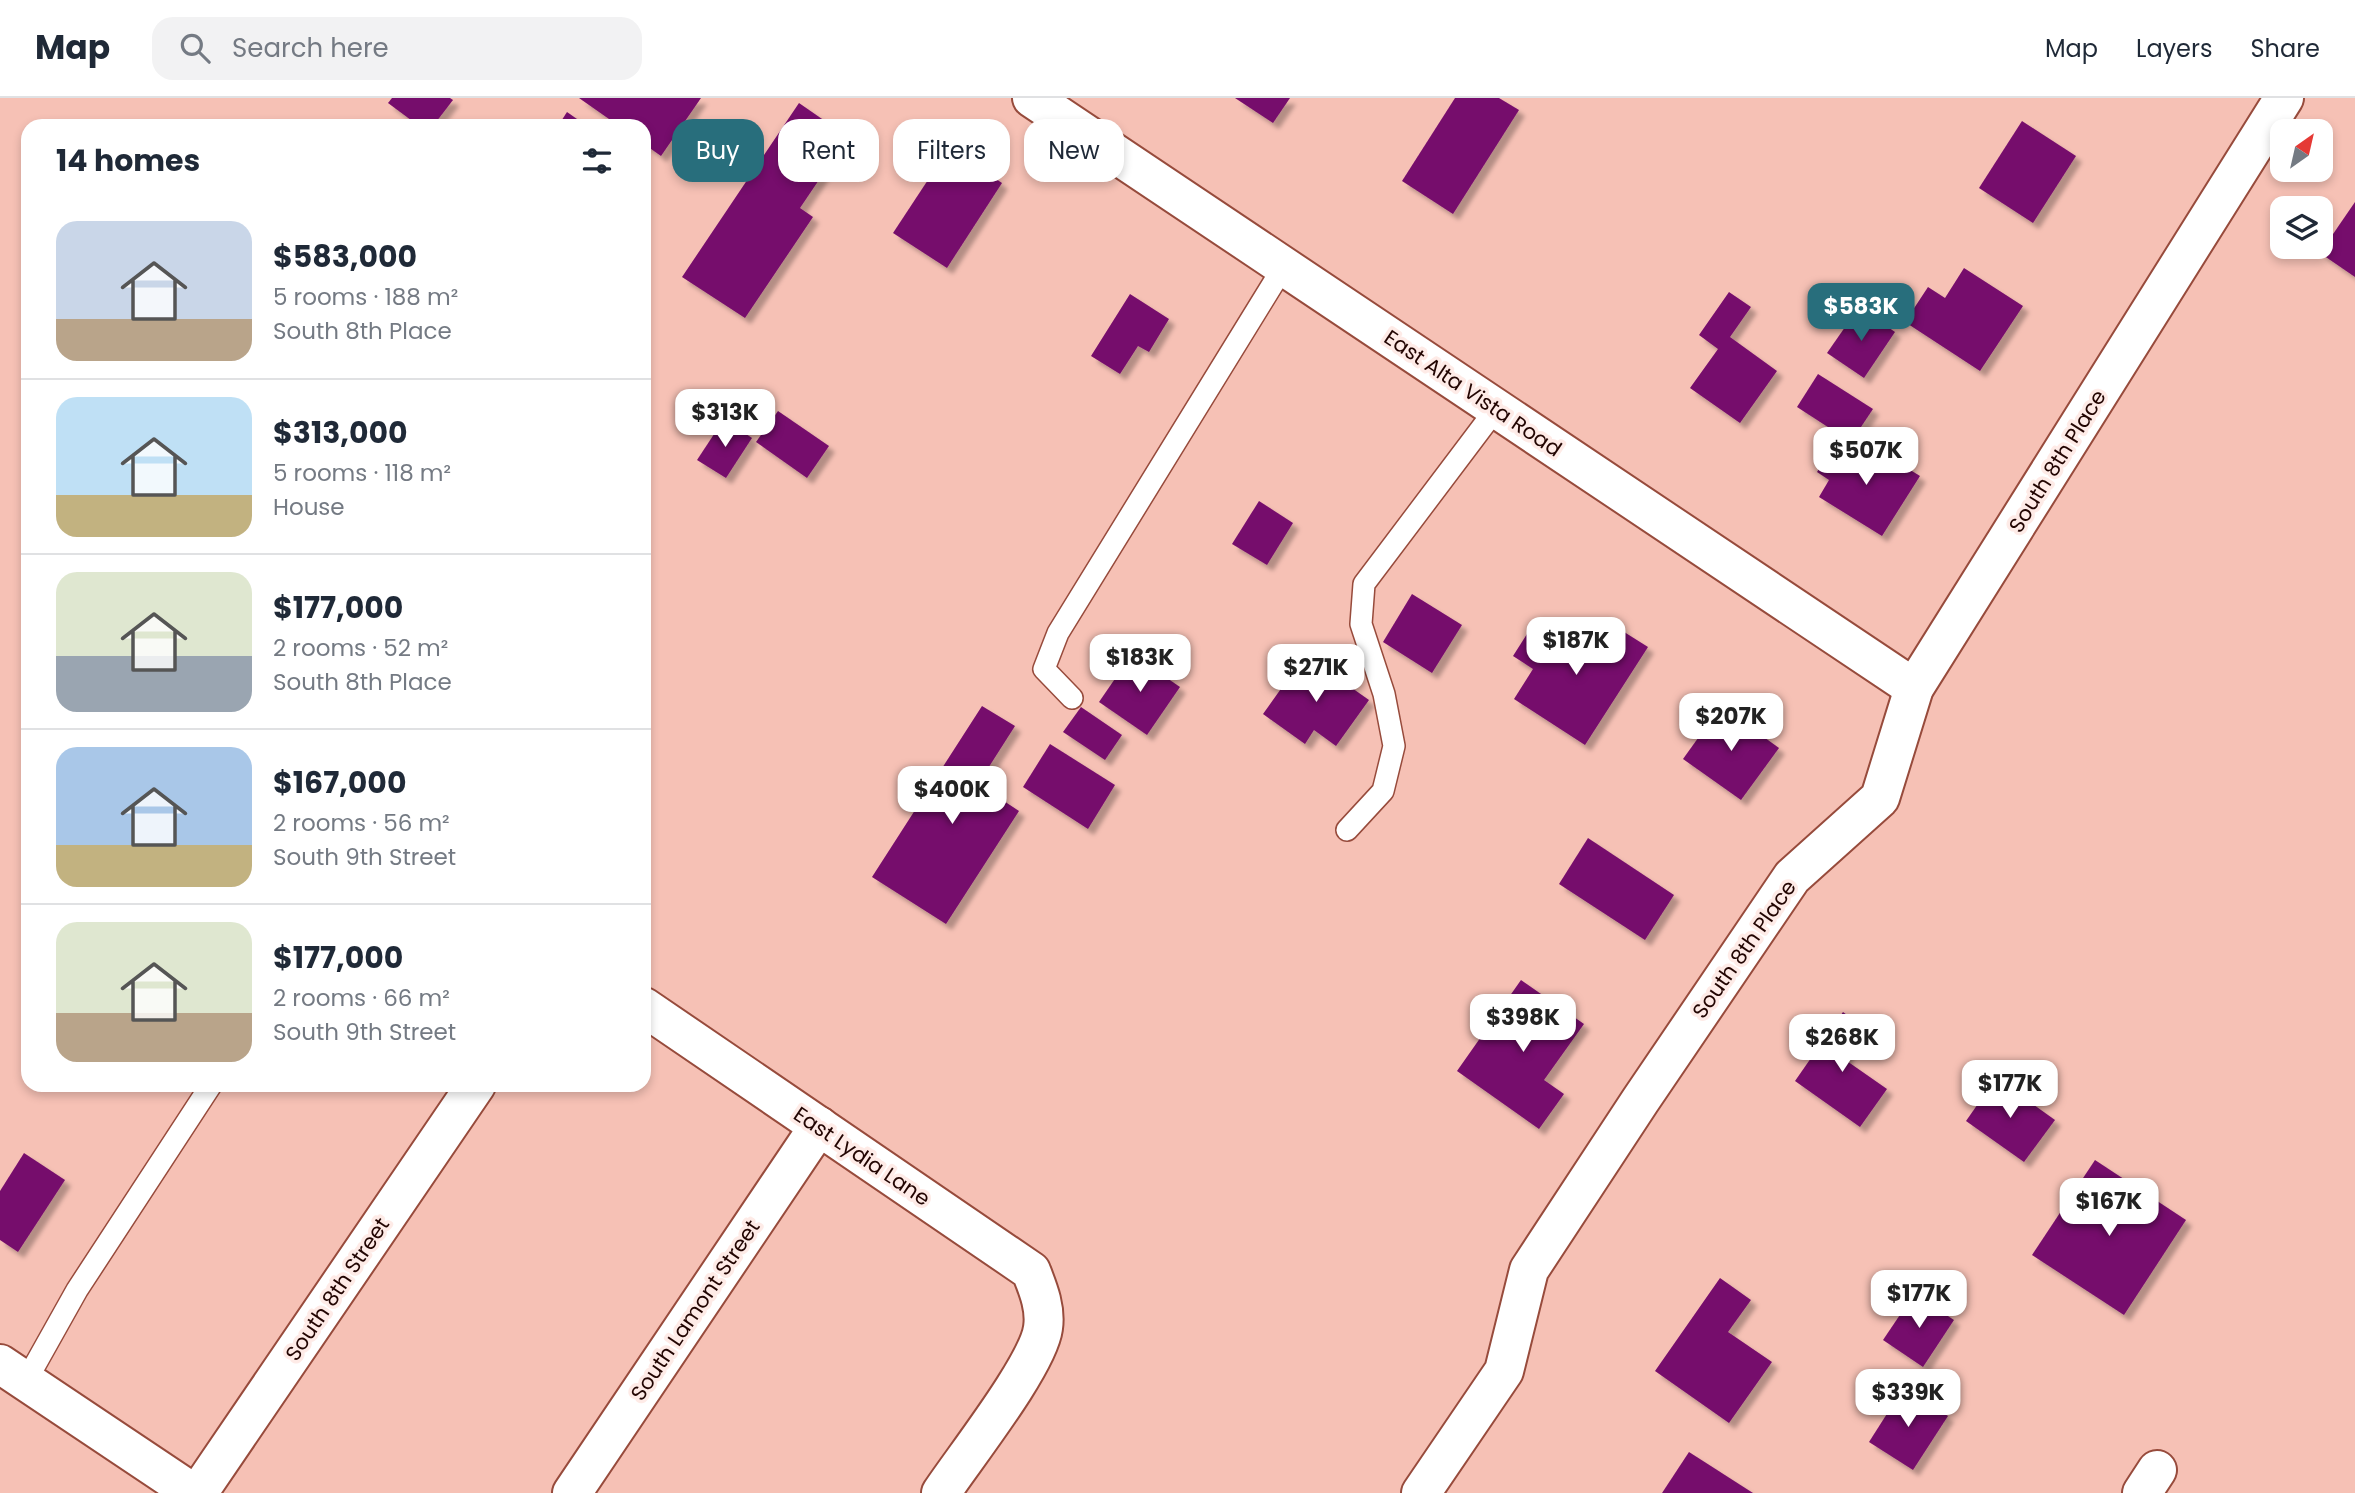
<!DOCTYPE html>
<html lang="en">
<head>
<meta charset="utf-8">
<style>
	:root { --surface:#fff; --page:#f2f2f3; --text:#1f2937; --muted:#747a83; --line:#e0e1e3; --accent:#286e7c }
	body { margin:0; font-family:Poppins,sans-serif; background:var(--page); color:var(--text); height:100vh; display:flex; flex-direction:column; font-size:26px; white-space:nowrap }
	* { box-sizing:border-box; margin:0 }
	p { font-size:23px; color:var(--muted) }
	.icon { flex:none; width:38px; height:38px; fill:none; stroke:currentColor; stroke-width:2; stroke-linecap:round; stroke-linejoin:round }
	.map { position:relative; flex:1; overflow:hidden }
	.panel { position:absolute; left:21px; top:21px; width:630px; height:973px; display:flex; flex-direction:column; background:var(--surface); border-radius:21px; box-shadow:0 4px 10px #0003 }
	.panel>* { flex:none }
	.top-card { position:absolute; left:672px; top:21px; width:665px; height:63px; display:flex; gap:14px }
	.needle { width:46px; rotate:34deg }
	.tools { position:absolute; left:2270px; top:21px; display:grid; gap:14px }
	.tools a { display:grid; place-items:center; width:63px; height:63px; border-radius:14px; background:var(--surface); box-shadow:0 4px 10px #0003; font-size:35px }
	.price { position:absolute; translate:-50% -60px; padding:0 16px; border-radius:14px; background:#fff; color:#222; font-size:23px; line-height:46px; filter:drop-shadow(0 2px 4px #0008) }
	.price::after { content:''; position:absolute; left:50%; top:42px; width:21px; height:16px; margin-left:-10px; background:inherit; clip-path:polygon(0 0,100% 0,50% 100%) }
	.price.selected { background:var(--accent); color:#fff }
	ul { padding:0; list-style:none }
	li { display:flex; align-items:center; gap:21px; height:175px; padding:0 35px }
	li+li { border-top:2px solid var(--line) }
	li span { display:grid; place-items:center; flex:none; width:196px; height:140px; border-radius:21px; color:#555 }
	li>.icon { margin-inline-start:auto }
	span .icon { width:84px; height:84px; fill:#fffc; stroke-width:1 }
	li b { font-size:30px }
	h2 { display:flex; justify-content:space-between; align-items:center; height:84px; padding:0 35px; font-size:30px }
	.tag { padding:0 24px; border-radius:21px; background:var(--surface); box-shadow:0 4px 10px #0003; font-size:24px; line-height:63px }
	.tag.selected { background:var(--accent); color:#fff }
	header { display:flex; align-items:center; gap:42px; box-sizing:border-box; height:98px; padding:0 35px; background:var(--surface); border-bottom:2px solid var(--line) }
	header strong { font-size:33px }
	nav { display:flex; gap:38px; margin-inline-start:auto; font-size:24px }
	.search { width:490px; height:63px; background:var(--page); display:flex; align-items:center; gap:18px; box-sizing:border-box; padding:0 24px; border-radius:21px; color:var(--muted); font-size:26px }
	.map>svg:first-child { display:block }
	.building { fill:#760b6c; filter:url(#shadow) }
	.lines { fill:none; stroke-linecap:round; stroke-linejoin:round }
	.service-casing { stroke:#974b3c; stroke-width:24 }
	.minor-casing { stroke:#974b3c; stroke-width:42 }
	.service { stroke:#fff; stroke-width:21 }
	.minor { stroke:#fff; stroke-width:38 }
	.labels { text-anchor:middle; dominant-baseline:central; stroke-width:7; stroke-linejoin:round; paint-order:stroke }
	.street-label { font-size:21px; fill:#220502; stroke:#feebe7 }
</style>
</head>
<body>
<header>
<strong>Map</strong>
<div class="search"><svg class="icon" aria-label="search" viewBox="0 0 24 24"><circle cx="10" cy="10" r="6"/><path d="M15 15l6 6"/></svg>Search here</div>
<nav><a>Map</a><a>Layers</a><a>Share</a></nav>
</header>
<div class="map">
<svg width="2355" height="1395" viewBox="0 0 2355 1395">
	<defs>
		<filter id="shadow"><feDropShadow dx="6" dy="6" stdDeviation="2" flood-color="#0004"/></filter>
	</defs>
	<rect width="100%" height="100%" fill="#f6c1b5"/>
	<!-- building -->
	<g class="building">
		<path d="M392,0H450L453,2L433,28H419L388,5Z"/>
		<path d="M579,0H701L661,58L644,46V28H619Z"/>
		<path d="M1235,0H1290L1273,25Z"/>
		<path d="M1455,0H1499L1519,12L1453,116L1402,83Z"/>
		<path d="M799,5L848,39L800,110L813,119L745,220L682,179Z"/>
		<path d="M567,14L587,28H558Z"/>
		<path d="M2022,23L2076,58L2033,125L1979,90Z"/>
		<path d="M949,50L1002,85L947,170L893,135Z"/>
		<path d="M2355,104V179L2320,155Z"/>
		<path d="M1964,170L2023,208L1980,273L1905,224L1928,189L1945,200Z"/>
		<path d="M1729,194L1751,209L1730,239L1777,273L1740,325L1690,290L1718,251L1699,237Z"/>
		<path d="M1130,196L1169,221L1149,254L1138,248L1120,276L1091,258Z"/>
		<path d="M1859,209L1895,234L1864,280L1827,255Z"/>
		<path d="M1818,276L1873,311L1851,344L1797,309Z"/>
		<path d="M778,313L829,348L807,380L756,344Z"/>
		<path d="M724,321L752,340L726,380L697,362Z"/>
		<path d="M1836,344L1870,365L1878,352L1920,378L1882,438L1819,399L1829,382L1817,374Z"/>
		<path d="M1259,403L1293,425L1267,467L1232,446Z"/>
		<path d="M1412,496L1462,527L1432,575L1383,544Z"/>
		<path d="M1605,522L1648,549L1585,647L1514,601L1533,571L1513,558L1534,525L1582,556Z"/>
		<path d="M1132,556L1180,589L1147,637L1099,604Z"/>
		<path d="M1305,557L1369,602L1336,648L1314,632L1305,646L1263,616Z"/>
		<path d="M982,608L1015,628L978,686L1019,713L946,826L872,779Z"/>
		<path d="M1721,608L1779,650L1741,702L1683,661Z"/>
		<path d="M1081,609L1122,637L1105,662L1063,634Z"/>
		<path d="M1050,646L1115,687L1088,731L1023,689Z"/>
		<path d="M1588,740L1674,797L1645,842L1559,786Z"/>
		<path d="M1521,882L1584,926L1544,982L1564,996L1539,1031L1457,973Z"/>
		<path d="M1843,914L1866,931L1844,961L1887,991L1860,1029L1795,983Z"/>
		<path d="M1996,980L2055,1022L2024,1064L1966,1023Z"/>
		<path d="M24,1055L65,1082L18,1154L0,1142V1093Z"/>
		<path d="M2095,1062L2186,1122L2124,1217L2032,1157Z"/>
		<path d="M1720,1180L1751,1202L1728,1234L1772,1264L1729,1325L1655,1273Z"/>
		<path d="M1914,1196L1954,1222L1923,1269L1883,1242Z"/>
		<path d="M1904,1289L1948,1318L1913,1372L1869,1344Z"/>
		<path d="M1689,1354L1753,1395H1662Z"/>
	</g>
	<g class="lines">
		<defs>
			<g id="service">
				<path d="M1072,600L1044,571L1058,535L1284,168"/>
				<path d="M1347,732L1383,693L1394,648L1384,596L1361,526L1364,486L1496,311"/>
				<path d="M26,1283L77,1192L211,987"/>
			</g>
			<g id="minor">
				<path d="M1032,0L1914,590"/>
				<path d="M644,909L1031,1173C1038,1191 1046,1210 1043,1230C1038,1267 965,1359 941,1395"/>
				<path d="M0,1266L193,1395"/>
				<path d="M198,1395L476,987"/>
				<path d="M572,1395L819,1028"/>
				<path d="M1421,1395L1504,1273L1529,1172L1640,1003L1792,779L1880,700L1914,590L2284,0"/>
				<path d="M2142,1395L2157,1372"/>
			</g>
		</defs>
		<!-- service casing -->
		<use href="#service" class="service-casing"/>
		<!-- minor casing -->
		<use href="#minor" class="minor-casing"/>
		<!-- service -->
		<use href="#service" class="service"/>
		<!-- minor -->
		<use href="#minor" class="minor"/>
	</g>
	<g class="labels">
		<!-- street labels -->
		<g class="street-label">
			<text transform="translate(1473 295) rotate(34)">East Alta Vista Road</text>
			<text transform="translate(2057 363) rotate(-58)">South 8th Place</text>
			<text transform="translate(1744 851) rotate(-55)">South 8th Place</text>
			<text transform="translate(862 1058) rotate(34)">East Lydia Lane</text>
			<text transform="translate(337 1191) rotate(-56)">South 8th Street</text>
			<text transform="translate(695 1212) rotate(-56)">South Lamont Street</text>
		</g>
	</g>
</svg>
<div class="tools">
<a><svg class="needle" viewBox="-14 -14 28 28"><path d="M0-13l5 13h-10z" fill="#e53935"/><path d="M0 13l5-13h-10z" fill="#747a83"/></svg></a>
<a><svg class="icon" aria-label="layers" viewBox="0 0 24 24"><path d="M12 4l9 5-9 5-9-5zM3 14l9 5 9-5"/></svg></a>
</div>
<b class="price selected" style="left:1861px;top:245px">$583K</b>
<b class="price" style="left:725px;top:351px">$313K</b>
<b class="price" style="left:1866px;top:389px">$507K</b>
<b class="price" style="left:1576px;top:579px">$187K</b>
<b class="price" style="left:1140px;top:596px">$183K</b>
<b class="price" style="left:1316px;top:606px">$271K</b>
<b class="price" style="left:1731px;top:655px">$207K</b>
<b class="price" style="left:952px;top:728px">$400K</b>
<b class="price" style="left:1523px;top:956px">$398K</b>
<b class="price" style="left:1842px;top:976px">$268K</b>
<b class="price" style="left:2010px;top:1022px">$177K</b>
<b class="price" style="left:2109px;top:1140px">$167K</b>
<b class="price" style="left:1919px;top:1232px">$177K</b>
<b class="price" style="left:1908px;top:1331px">$339K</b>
<div class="top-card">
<a class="tag selected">Buy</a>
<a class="tag">Rent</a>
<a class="tag">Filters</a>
<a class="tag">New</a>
</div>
<section class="panel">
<h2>14 homes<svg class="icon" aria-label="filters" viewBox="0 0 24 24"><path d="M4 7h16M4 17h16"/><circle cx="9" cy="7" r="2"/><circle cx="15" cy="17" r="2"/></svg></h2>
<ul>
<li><span style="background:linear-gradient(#c9d6e8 70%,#b9a48a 0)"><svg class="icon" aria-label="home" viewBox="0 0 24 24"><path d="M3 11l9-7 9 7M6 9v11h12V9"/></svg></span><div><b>$583,000</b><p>5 rooms · 188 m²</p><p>South 8th Place</p></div></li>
<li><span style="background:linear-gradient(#bfe0f5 70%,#c2b280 0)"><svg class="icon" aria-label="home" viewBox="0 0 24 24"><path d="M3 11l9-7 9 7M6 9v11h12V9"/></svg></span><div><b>$313,000</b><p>5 rooms · 118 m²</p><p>House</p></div></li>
<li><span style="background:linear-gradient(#dfe7d0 60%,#9aa5b1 0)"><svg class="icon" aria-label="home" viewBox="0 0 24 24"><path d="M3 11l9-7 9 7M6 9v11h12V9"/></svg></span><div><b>$177,000</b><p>2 rooms · 52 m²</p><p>South 8th Place</p></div></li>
<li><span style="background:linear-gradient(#a9c7e8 70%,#c2b280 0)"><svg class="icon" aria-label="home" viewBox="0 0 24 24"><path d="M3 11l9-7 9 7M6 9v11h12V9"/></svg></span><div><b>$167,000</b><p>2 rooms · 56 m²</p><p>South 9th Street</p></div></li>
<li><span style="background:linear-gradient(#dfe7d0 65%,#b9a48a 0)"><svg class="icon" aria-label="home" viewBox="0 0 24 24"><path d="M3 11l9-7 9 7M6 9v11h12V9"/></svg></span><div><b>$177,000</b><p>2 rooms · 66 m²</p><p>South 9th Street</p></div></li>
</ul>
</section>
</div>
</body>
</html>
